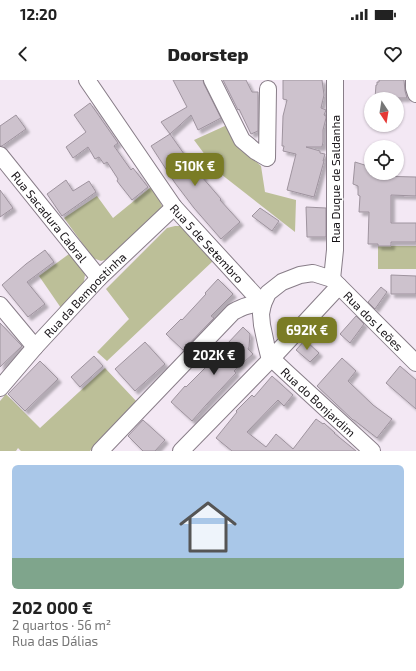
<!DOCTYPE html>
<html lang="pt">
<head>
<meta charset="utf-8">
<style>
	:root { --surface:#fff; --page:#f6f6f6; --text:#222; --muted:#767676; --accent:#7a7c25 }
	body { margin:0; font-family:"Exo 2",sans-serif; background:var(--page); color:var(--text); height:100vh; display:flex; flex-direction:column; font-size:15px; white-space:nowrap }
	* { box-sizing:border-box; margin:0 }
	p { font-size:13px; color:var(--muted) }
	.icon { flex:none; width:22px; height:22px; fill:none; stroke:currentColor; stroke-width:2; stroke-linecap:round; stroke-linejoin:round }
	.map { position:relative; height:371px; overflow:hidden }
	.panel { display:flex; flex-direction:column; background:var(--surface); flex:1 }
	.panel>* { flex:none }
	.needle { width:26px; rotate:168deg }
	.tools { position:absolute; left:364px; top:12px; display:grid; gap:8px }
	.tools a { display:grid; place-items:center; width:40px; height:40px; border-radius:50%; background:var(--surface); box-shadow:0 1px 3px #0004; font-size:20px }
	.price { position:absolute; translate:-50% -34px; padding:0 9px; border-radius:8px; background:var(--accent); color:#fff; font-size:13px; line-height:26px; filter:drop-shadow(0 1px 2px #0008) }
	.price::after { content:''; position:absolute; left:50%; top:24px; width:12px; height:9px; margin-left:-6px; background:inherit; clip-path:polygon(0 0,100% 0,50% 100%) }
	.price.active { background:#222; color:#fff }
	ul { padding:0; list-style:none }
	li { display:grid; align-content:center; gap:8px; height:212px; padding:0 12px }
	li span { display:grid; place-items:center; height:124px; border-radius:6px; color:#555 }
	li>.icon { margin-inline-start:auto }
	span .icon { width:72px; height:72px; fill:#fffc; stroke-width:1 }
	li b { font-size:17px }
	.status { display:flex; justify-content:space-between; align-items:center; height:28px; padding:0 20px; background:var(--surface); direction:ltr }
	.status svg { height:11px; fill:currentColor }
	header { display:flex; justify-content:space-between; align-items:center; height:52px; padding:0 12px; background:var(--surface); font-size:18px; font-weight:800 }
	.map>svg:first-child { display:block }
	.grass { fill:#bcbf98 }
	.building { fill:#cdc2cd; stroke:#9e939e; filter:url(#shadow) }
	.lines { fill:none; stroke-linecap:round; stroke-linejoin:round }
	.minor-casing { stroke:#887d88; stroke-width:18 }
	.minor { stroke:#fff; stroke-width:16 }
	.labels { text-anchor:middle; dominant-baseline:central; stroke-width:3; stroke-linejoin:round; paint-order:stroke }
	.street-label { font-size:12px; fill:#151115; stroke:#fff }
</style>
</head>
<body>
<div class="status"><b>12:20</b><svg viewBox="0 0 49 12"><path d="M0 12V9h3v3zM5 12V6h3v6zM10 12V3h3v9zM15 12V0h3v12zM26 1h20v11H26zM47 4h2v5h-2z"/></svg></div>
<header><svg class="icon" aria-label="back" viewBox="0 0 24 24"><path d="M15 5l-7 7 7 7"/></svg>Doorstep<svg class="icon" aria-label="heart" viewBox="0 0 24 24"><path d="M12 20l-8-8c-3-5 5-10 8-4 3-6 11-1 8 4z"/></svg></header>
<div class="map">
<svg width="416" height="371" viewBox="0 0 416 371">
	<defs>
		<filter id="shadow"><feDropShadow dx="3.5" dy="3.5" stdDeviation="1" flood-color="#0004"/></filter>
	</defs>
	<rect width="100%" height="100%" fill="#f3e8f4"/>
	<!-- grass -->
	<g class="grass">
		<path d="M227,45L242,69L261,86L265,112L296,120L295,152L217,91L194,60Z"/>
		<path d="M151,107L159,119L162,126L160,133L112,178L101,181L93,178L64,138L97,116L113,138Z"/>
		<path d="M175,146H182L213,181L107,281L97,272L129,239L106,209L167,148Z"/>
		<rect x="378" y="166" width="38" height="23"/>
		<path d="M69,174L82,189L85,195L83,207L61,228L39,196Z"/>
		<path d="M105,288L137,322L90,371H21L18,368L16,371H0V321L6,314L40,348Z"/>
	</g>
	<!-- building -->
	<g class="building">
		<path d="M173,0H203L204,4L221,38L198,50L191,35L170,54L161,42L187,27Z"/>
		<path d="M223,0H246L252,12H258V51L251,54L239,29L238,30Z"/>
		<path d="M283,0H322L324,15L321,28L326,30L324,35L326,36V38L323,50V62L322,67H306L320,71V73L325,74L323,81H324L314,117L287,110L296,74L283,71L284,66H282L283,36L287,20L283,19Z"/>
		<path d="M379,0H404L405,11L407,18H375L376,5H377V2H379Z"/>
		<path d="M90,23L118,63L114,66L131,90L133,88L148,107L132,120L117,101L118,99L107,82L104,84L99,77L95,79L88,67L73,78L66,67L86,52L74,35Z"/>
		<path d="M16,35L26,49L2,66H0V46Z"/>
		<path d="M170,54L189,81L191,79L204,96L202,97L221,119L220,120L240,142L221,159L194,128L175,103L151,66Z"/>
		<path d="M355,82L371,87V93H376L375,96L416,97V116L391,115V143H416V162H391V166H378V164H368L369,132H359L360,116L358,115V106L353,104Z"/>
		<path d="M66,100L73,111L89,101L96,112L62,136L47,114Z"/>
		<path d="M0,110L13,128L0,137Z"/>
		<path d="M306,127L326,128V157H307Z"/>
		<path d="M260,128L279,141L272,151L252,136Z"/>
		<path d="M45,170L54,182L27,202L45,224L28,237L2,205L26,184Z"/>
		<path d="M391,195L416,196V214H391Z"/>
		<path d="M218,199L233,214L211,236L214,238L183,270L166,254L181,239L182,240L206,214L205,213Z"/>
		<path d="M381,207L387,212L375,229L368,222Z"/>
		<path d="M356,236L364,244L350,263L340,254Z"/>
		<path d="M0,243L22,266L0,287Z"/>
		<path d="M243,247L250,254L249,267L248,269L253,274L234,291L236,293L206,325L192,341L171,322L185,306L186,307L228,265L227,264Z"/>
		<path d="M305,260L319,273L310,282L296,270Z"/>
		<path d="M145,262L165,284L135,311L115,289Z"/>
		<path d="M94,276L103,286L80,307L71,297Z"/>
		<path d="M342,278L356,291L348,301L373,325L392,339L377,358L354,340H353L317,306Z"/>
		<path d="M40,281L58,299L25,331L8,314Z"/>
		<path d="M400,286L416,300V329L386,303Z"/>
		<path d="M272,296L293,315L284,326L278,320L247,352L266,367L276,354L293,369L316,339L323,344L324,343L335,353H334L356,371H232L216,358L237,332L236,331L252,315L254,317Z"/>
		<path d="M143,340L165,360L155,371H143L128,356Z"/>
	</g>
	<g class="lines">
		<defs>
			<g id="minor">
				<path id="s1" d="M87,0L174,127L263,224L261,234L262,245L266,264L269,276L286,292L372,371"/>
				<path d="M212,0L242,60L255,71L267,78L268,9"/>
				<path d="M414,0V8L416,14"/>
				<path id="s2" d="M0,75L99,198"/>
				<path d="M332,199L335,170V0"/>
				<path d="M0,225L35,267"/>
				<path id="s3" d="M0,308L35,267L99,198L174,127"/>
				<path id="s4" d="M100,371L233,232C244,226 250,224 263,224L268,213L282,202L300,195L313,193L332,199L416,283"/>
				<path d="M181,371L272,278L339,206"/>
			</g>
		</defs>
		<!-- minor casing -->
		<use href="#minor" class="minor-casing"/>
		<!-- minor -->
		<use href="#minor" class="minor"/>
	</g>
	<g class="labels">
		<!-- street labels -->
		<g class="street-label">
			<text transform="translate(335 99) rotate(-90)">Rua Duque de Saldanha</text>
			<text stroke="none"><textPath href="#s2" startOffset="79">Rua Sacadura Cabral</textPath></text>
			<text stroke="none"><textPath href="#s1" startOffset="203">Rua 5 de Setembro</textPath></text>
			<text stroke="none"><textPath href="#s3" startOffset="126">Rua da Bempostinha</textPath></text>
			<text stroke="none"><textPath href="#s4" startOffset="365">Rua dos Leões</textPath></text>
			<text stroke="none"><textPath href="#s1" startOffset="406">Rua do Bonjardim</textPath></text>
		</g>
	</g>
</svg>
<div class="tools">
<a><svg class="needle" viewBox="-14 -14 28 28"><path d="M0-13l5 13h-10z" fill="#e53935"/><path d="M0 13l5-13h-10z" fill="#767676"/></svg></a>
<a><svg class="icon" aria-label="locate" viewBox="0 0 24 24"><circle cx="12" cy="12" r="6"/><path d="M12 2v4M12 18v4M2 12h4M18 12h4"/></svg></a>
</div>
<b class="price" style="left:195px;top:107px">510K €</b>
<b class="price" style="left:307px;top:271px">692K €</b>
<b class="price active" style="left:214px;top:296px">202K €</b>
</div>
<section class="panel">
<ul>
<li><span style="background:linear-gradient(#a9c7e8 75%,#7fa58c 0)"><svg class="icon" aria-label="home" viewBox="0 0 24 24"><path d="M3 11l9-7 9 7M6 9v11h12V9"/></svg></span><div><b>202 000 €</b><p>2 quartos · 56 m²</p><p>Rua das Dálias</p></div></li>
</ul>
</section>
</body>
</html>
